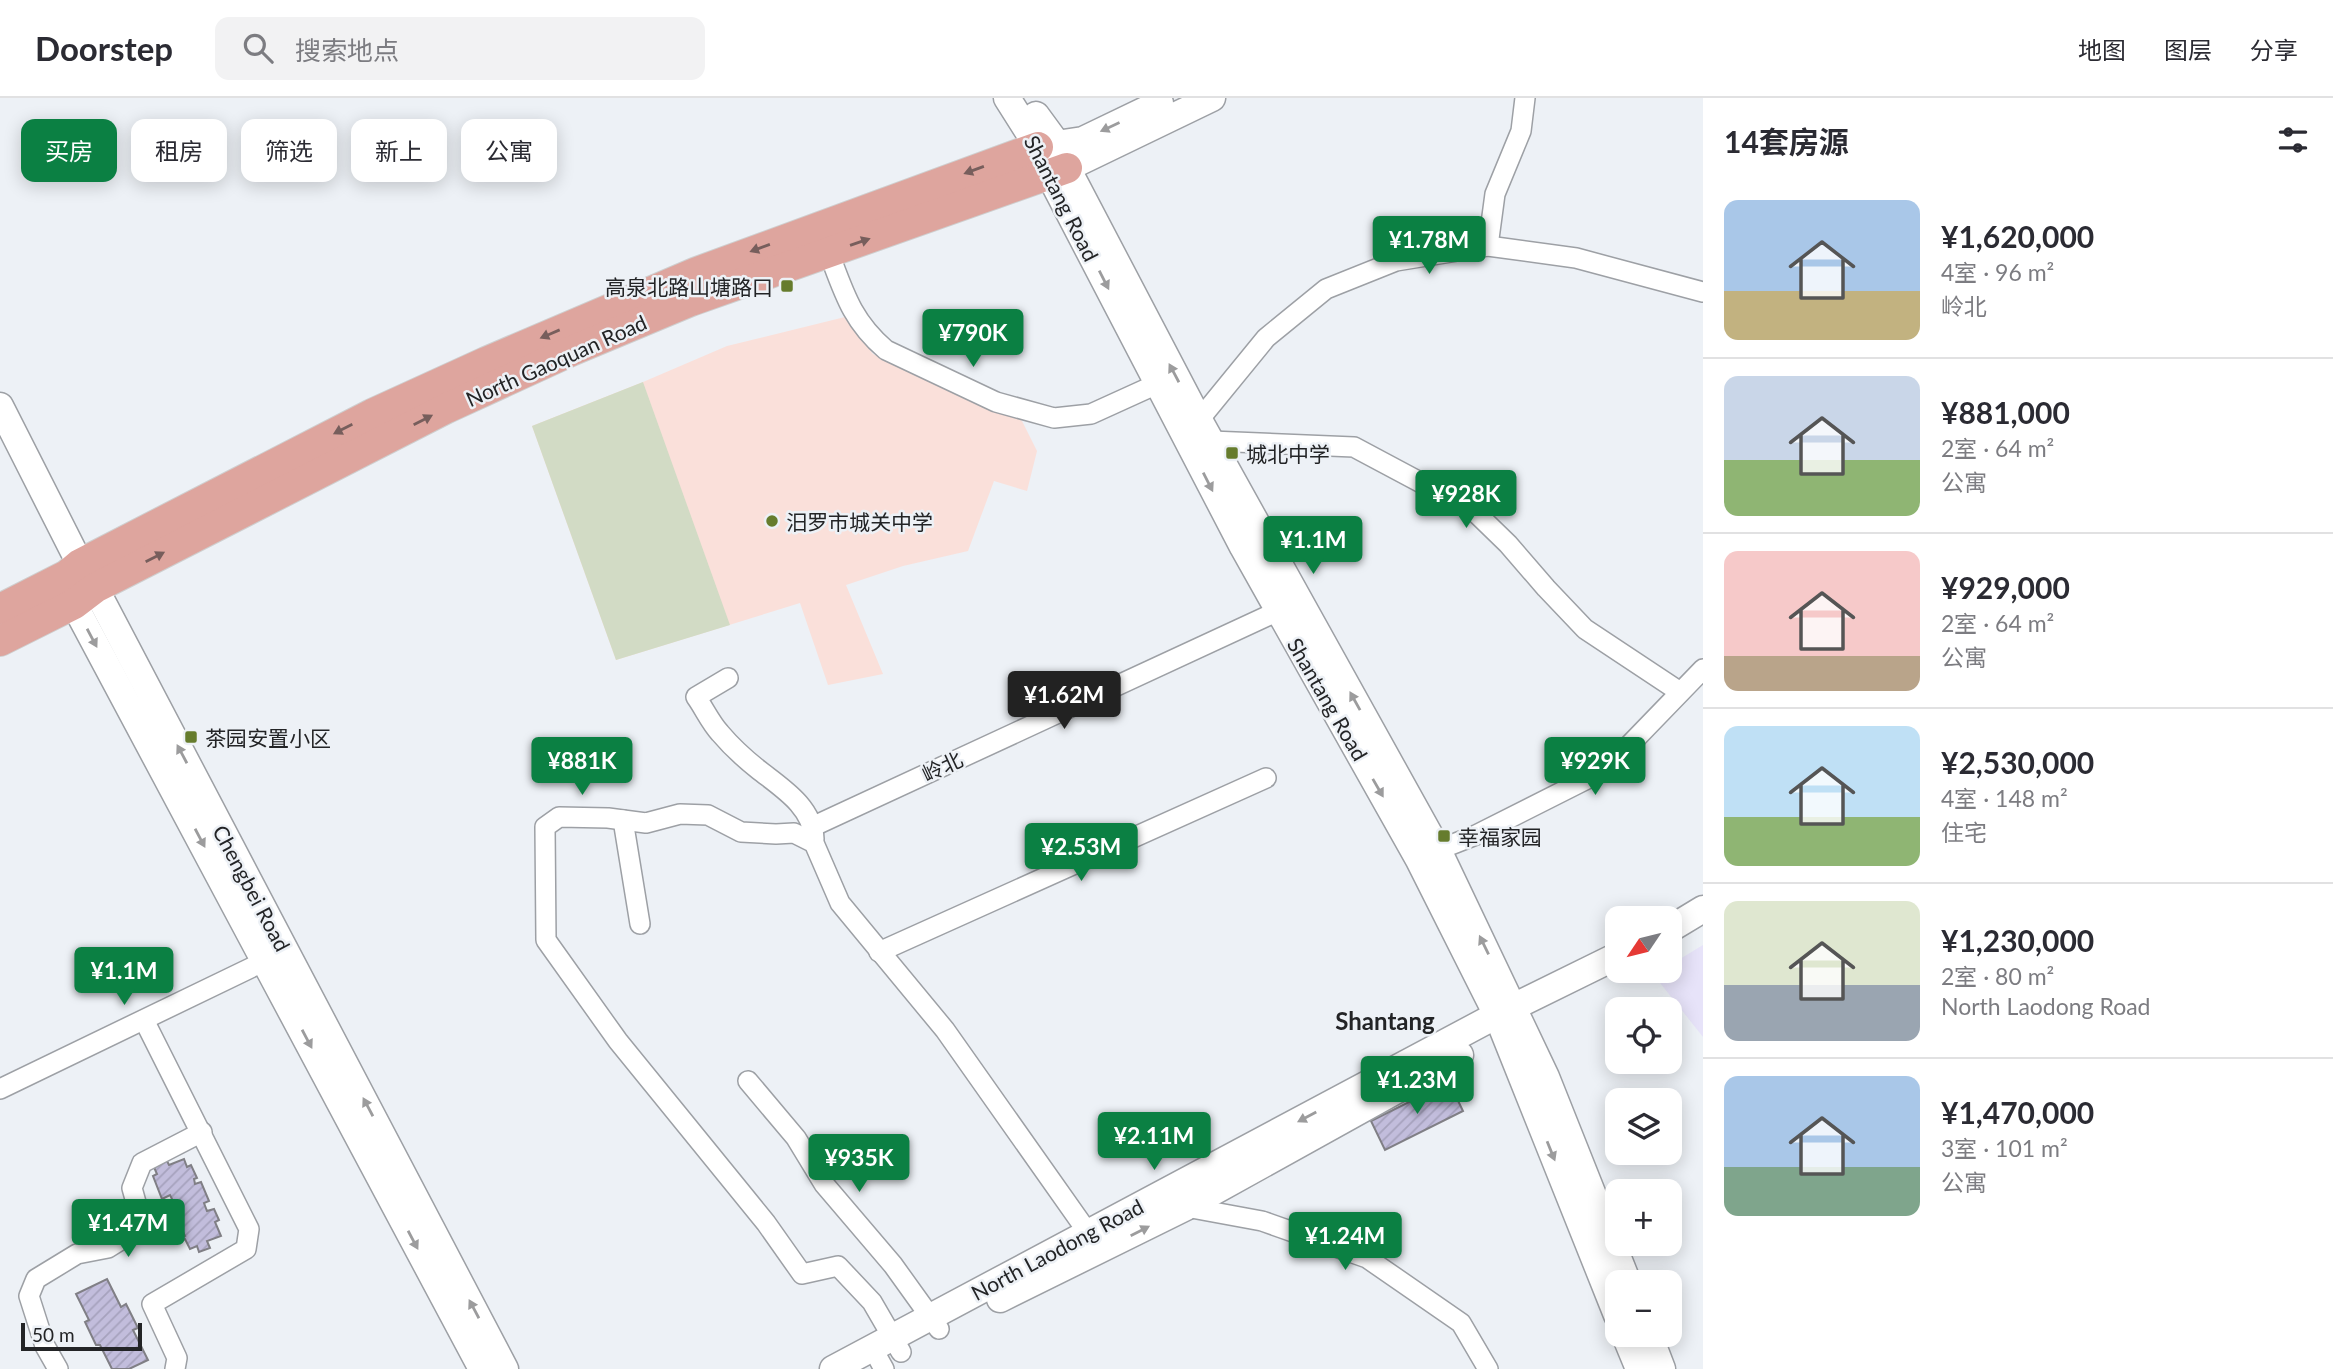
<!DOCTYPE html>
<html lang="zh">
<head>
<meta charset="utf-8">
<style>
	:root { --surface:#fff; --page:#f2f2f3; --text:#2b2b33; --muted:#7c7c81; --line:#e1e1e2; --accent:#0b8043 }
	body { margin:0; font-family:Lato,"Noto Sans SC",sans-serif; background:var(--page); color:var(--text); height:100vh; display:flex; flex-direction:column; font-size:26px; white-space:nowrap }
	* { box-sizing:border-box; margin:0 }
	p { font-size:23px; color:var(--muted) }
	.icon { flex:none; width:38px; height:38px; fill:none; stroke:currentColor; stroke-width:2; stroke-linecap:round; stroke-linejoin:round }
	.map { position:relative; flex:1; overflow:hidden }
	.details { display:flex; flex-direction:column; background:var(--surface); width:630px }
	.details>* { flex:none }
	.banner { position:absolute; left:21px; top:21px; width:665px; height:63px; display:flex; gap:14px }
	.needle { width:46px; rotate:235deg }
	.buttons { position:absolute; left:1605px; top:808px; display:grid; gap:14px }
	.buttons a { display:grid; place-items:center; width:77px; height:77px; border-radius:14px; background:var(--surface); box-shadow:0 4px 18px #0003; font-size:35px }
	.scale { position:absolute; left:21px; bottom:18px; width:121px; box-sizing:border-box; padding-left:7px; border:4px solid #232426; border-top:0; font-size:19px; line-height:24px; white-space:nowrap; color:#232426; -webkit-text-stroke:5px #edf1f6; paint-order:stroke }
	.price { position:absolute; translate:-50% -60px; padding:0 16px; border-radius:7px; background:var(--accent); color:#fff; font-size:23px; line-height:46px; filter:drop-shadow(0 2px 4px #0008) }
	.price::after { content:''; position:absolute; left:50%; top:42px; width:21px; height:16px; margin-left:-10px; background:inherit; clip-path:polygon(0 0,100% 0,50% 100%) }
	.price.on { background:#222; color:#fff }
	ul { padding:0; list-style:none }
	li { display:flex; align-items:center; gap:21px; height:175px; padding:0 21px }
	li+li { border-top:2px solid var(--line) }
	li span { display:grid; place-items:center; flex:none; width:196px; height:140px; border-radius:14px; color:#555 }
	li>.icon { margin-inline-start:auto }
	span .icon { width:84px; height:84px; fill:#fffc; stroke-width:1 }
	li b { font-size:30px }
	h2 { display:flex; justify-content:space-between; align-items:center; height:84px; padding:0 21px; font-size:30px }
	.tag { padding:0 24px; border-radius:14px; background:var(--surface); box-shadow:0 4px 18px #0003; font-size:24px; line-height:63px }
	.tag.on { background:var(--accent); color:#fff }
	header { display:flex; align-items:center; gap:42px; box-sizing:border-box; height:98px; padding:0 35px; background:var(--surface); border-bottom:2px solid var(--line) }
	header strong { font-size:33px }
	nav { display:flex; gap:38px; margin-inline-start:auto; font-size:24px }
	.search { width:490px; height:63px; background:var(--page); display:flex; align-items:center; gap:18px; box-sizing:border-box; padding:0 24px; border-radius:14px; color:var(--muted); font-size:26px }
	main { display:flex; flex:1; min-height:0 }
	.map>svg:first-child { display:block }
	.commercial { fill:#e7e3f9 }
	.education { fill:#fae0da }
	.pitch { fill:#d2dbc5 }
	.building { fill:url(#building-hatch); stroke:#807f85; stroke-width:2 }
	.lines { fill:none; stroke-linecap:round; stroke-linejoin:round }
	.street-casing { stroke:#9da0a5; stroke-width:22 }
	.secondary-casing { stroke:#9da0a5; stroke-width:29 }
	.primary-casing { stroke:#cfcfcf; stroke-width:32 }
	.street { stroke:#fff; stroke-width:19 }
	.secondary { stroke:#fff; stroke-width:26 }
	.primary { stroke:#dea59e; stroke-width:30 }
	.oneway { fill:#9c9c9d }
	.oneway2 { fill:#775e5c }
	.poi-dot { fill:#667c2d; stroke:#edf1f6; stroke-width:2.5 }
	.labels { text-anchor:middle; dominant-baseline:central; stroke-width:5; stroke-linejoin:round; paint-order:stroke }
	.street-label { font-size:21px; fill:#232426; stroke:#edf1f6 }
	.poi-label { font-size:21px; fill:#232426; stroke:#edf1f6; text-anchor:start }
	.quarter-label { font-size:24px; font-weight:bold; fill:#232426; stroke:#edf1f6 }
</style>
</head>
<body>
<header>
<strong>Doorstep</strong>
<div class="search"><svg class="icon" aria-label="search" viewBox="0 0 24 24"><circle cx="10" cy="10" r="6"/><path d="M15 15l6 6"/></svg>搜索地点</div>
<nav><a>地图</a><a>图层</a><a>分享</a></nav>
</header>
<main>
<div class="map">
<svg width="1703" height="1271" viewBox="0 0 1703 1271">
	<defs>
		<pattern id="building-hatch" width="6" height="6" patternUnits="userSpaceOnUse" patternTransform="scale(1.75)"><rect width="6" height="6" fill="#c2bddc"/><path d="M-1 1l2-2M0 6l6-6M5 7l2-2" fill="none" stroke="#a6a2bd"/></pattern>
	</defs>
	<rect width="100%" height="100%" fill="#edf1f6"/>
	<!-- commercial -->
	<path class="commercial" d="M1703,847V939L1653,876L1658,873H1670V867Z"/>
	<!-- education -->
	<path class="education" d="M845,219L873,256L951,293L1013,316L1022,323L1037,353L1027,393L994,383L968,453L903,468L846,487L883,576L828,587L800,505L616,562L532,328L643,284L727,248Z"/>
	<!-- pitch -->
	<path class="pitch" d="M643,284L730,527L616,562L532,328Z"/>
	<!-- building -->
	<g class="building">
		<path d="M1449,984L1463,1013L1385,1052L1371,1023Z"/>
		<path d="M166,1061L169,1067L184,1061L187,1069L191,1067L197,1080L194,1081L195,1086L201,1084L209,1103L204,1105L207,1113L214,1111L219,1122L215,1124L221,1138L207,1143L210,1150L199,1154L197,1148L190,1151L185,1141L181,1143L180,1140L185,1138L179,1125L175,1127L168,1108L174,1105L170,1097L162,1101L153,1078L157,1076L153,1067Z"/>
		<path d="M107,1181L121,1209L126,1206L138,1230L133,1232L148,1262L129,1271H112L100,1247H96L85,1224L89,1222L76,1196Z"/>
	</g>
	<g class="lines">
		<defs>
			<g id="street">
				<path d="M1488,148L1495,96L1521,33L1525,0"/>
				<path d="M829,155C844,195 852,223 886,252L996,304L1054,320L1091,316L1157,286"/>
				<path d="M1199,322L1266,240L1326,191L1396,163L1488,148L1576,160L1703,194"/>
				<path d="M1211,343L1354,349L1474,413L1508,446L1546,490L1585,531L1680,594"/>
				<path d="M728,580L696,599C704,610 710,624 720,635C731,648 745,661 759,672C782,690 813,709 814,741"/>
				<path d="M623,722L640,826"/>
				<path d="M814,728L1289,508"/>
				<path d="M1438,752L1476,737L1597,676L1613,664L1703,571"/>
				<path d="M879,854L1266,680"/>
				<path d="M144,922L249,1131L246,1151L152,1206L177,1260L175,1271"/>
				<path d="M748,983L796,1040L824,1086L893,1167L939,1231"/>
				<path d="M0,991L265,863"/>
				<path d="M1186,1109L1262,1123L1367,1160L1461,1225L1488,1271"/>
				<path d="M901,1254L872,1204L838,1168L802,1176L766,1125L618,943L546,842L545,729L559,719L608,720L646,725L680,716L708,717L741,734L776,736L794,735L814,745L840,805L945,932L1096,1146"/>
				<path d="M879,1262L884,1271"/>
				<path d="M58,1271L45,1248L29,1198L36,1181L77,1156L108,1150L124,1140L140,1119L132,1090L142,1065L202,1034"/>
			</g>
			<g id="secondary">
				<path d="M1007,0L1038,49L1050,78L1243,449L1419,762L1497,917L1617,1217"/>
				<path d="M1036,17L1058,47L1067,70L1199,322L1438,752L1546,979L1628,1185"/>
				<path d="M1043,48L1083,42L1160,5"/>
				<path d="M1067,70L1212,0"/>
				<path d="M0,308L80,466L95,490L505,1271"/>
				<path d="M69,486L74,506L482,1271"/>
				<path d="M1670,831L1703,811"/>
				<path d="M1000,1201L1186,1109L1460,957"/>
				<path d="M1625,1237L1639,1271"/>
				<path d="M1649,1237L1662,1271"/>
				<path d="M833,1271L1497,917L1617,858"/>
			</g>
			<g id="primary">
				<path d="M0,511L67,477L80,466L372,316L486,264L697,174L1038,49"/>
				<path d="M0,543L74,506L95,490L447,310L571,253L691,203L1067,70"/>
			</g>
		</defs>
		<!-- street casing -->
		<use href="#street" class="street-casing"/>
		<!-- secondary casing -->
		<use href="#secondary" class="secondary-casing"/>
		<!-- primary casing -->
		<use href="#primary" class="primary-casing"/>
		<!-- street -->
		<use href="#street" class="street"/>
		<!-- secondary -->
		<use href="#secondary" class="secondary"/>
		<!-- primary -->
		<use href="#primary" class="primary"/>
	</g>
	<!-- one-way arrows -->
	<defs><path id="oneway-solid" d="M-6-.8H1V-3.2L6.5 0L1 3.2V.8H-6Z" transform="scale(1.75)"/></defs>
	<g class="oneway">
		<use href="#oneway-solid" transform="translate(1110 29) rotate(155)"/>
		<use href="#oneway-solid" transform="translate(1104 182) rotate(63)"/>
		<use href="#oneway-solid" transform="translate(1174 275) rotate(-118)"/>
		<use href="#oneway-solid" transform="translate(1208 384) rotate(63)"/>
		<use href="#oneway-solid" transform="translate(92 540) rotate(62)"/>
		<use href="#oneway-solid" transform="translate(1355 603) rotate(-119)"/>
		<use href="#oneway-solid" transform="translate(182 656) rotate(-118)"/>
		<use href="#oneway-solid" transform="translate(1378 690) rotate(60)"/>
		<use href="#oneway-solid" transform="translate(200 740) rotate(62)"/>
		<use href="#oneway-solid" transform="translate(1484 847) rotate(-116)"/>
		<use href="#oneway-solid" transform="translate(307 941) rotate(62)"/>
		<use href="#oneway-solid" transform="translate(368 1009) rotate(-118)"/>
		<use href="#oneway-solid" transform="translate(1307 1019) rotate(152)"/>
		<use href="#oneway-solid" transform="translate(1551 1053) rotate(68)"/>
		<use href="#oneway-solid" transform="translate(1140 1133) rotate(-27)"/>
		<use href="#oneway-solid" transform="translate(413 1142) rotate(62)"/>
		<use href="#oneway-solid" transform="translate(474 1211) rotate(-118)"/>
	</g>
	<g class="oneway2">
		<use href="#oneway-solid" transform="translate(974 72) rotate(160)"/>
		<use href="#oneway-solid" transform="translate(860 144) rotate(-19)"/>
		<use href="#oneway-solid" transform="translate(760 150) rotate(160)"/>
		<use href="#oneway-solid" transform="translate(550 236) rotate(157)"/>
		<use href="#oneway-solid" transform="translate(423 322) rotate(-27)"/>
		<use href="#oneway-solid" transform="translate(343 331) rotate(153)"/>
		<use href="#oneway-solid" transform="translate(155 459) rotate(-27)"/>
	</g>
	<!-- markers -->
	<g class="poi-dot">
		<rect x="780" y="181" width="14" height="14" rx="3.5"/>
		<rect x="1225" y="348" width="14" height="14" rx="3.5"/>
		<circle cx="772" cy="423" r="7"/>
		<rect x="184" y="632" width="14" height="14" rx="3.5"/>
		<rect x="1437" y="731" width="14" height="14" rx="3.5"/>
	</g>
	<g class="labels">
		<!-- street labels -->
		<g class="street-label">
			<text transform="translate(1062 100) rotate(63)">Shantang Road</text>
			<text transform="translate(556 262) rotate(-24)">North Gaoquan Road</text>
			<text transform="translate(1328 601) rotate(60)">Shantang Road</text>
			<text transform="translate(942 668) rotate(-25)">岭北</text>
			<text transform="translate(252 790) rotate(62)">Chengbei Road</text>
			<text transform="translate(1057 1151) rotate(-28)">North Laodong Road</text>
		</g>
		<!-- poi labels -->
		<g class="poi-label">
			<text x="773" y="188" text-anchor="end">高泉北路山塘路口</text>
			<text x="1246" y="355">城北中学</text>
			<text x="786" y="423">汨罗市城关中学</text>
			<text x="205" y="639">茶园安置小区</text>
			<text x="1458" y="738">幸福家园</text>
		</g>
		<!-- quarter labels -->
		<g class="quarter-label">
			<text x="1385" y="922">Shantang</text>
		</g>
	</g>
</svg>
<div class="buttons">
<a><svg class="needle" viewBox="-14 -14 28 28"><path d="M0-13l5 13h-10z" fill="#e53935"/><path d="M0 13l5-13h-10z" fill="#7c7c81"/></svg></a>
<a><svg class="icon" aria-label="locate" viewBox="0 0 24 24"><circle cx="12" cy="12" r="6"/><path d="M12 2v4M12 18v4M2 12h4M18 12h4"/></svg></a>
<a><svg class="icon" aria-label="layers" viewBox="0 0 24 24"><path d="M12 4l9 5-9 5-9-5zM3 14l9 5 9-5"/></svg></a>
<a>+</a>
<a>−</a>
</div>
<div class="scale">50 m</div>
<b class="price" style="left:1429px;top:178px">¥1.78M</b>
<b class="price" style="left:973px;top:271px">¥790K</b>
<b class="price" style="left:1466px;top:432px">¥928K</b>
<b class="price" style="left:1313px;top:478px">¥1.1M</b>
<b class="price on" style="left:1064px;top:633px">¥1.62M</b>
<b class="price" style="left:582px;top:699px">¥881K</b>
<b class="price" style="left:1595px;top:699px">¥929K</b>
<b class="price" style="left:1081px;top:785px">¥2.53M</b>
<b class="price" style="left:124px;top:909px">¥1.1M</b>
<b class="price" style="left:1417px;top:1018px">¥1.23M</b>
<b class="price" style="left:1154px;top:1074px">¥2.11M</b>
<b class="price" style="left:859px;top:1096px">¥935K</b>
<b class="price" style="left:128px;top:1161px">¥1.47M</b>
<b class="price" style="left:1345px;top:1174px">¥1.24M</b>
<div class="banner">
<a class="tag on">买房</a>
<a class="tag">租房</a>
<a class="tag">筛选</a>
<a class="tag">新上</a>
<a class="tag">公寓</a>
</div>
</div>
<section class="details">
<h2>14套房源<svg class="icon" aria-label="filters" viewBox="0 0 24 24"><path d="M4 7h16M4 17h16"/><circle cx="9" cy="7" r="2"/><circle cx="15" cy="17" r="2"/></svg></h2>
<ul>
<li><span style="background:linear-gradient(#a9c7e8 65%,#c2b280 0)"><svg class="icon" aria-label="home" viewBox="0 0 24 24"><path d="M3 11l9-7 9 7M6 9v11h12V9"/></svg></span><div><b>¥1,620,000</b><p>4室 · 96 m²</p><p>岭北</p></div></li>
<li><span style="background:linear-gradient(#c9d6e8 60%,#8fb573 0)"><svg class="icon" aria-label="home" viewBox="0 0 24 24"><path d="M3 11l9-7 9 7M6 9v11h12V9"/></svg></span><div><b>¥881,000</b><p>2室 · 64 m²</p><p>公寓</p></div></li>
<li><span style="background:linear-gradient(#f6c9c9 75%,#b9a48a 0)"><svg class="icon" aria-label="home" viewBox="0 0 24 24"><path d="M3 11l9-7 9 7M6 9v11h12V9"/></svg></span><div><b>¥929,000</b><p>2室 · 64 m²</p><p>公寓</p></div></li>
<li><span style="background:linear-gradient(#bfe0f5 65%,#8fb573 0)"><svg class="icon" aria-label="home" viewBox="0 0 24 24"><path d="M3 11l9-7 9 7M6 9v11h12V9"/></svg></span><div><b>¥2,530,000</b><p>4室 · 148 m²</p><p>住宅</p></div></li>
<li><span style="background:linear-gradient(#dfe7d0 60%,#9aa5b1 0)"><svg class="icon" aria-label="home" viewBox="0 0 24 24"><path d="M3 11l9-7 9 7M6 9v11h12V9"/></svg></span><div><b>¥1,230,000</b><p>2室 · 80 m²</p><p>North Laodong Road</p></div></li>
<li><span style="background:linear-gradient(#a9c7e8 65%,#7fa58c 0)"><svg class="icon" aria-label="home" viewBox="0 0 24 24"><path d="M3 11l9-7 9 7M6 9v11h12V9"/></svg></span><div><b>¥1,470,000</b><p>3室 · 101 m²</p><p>公寓</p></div></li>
</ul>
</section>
</main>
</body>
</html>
